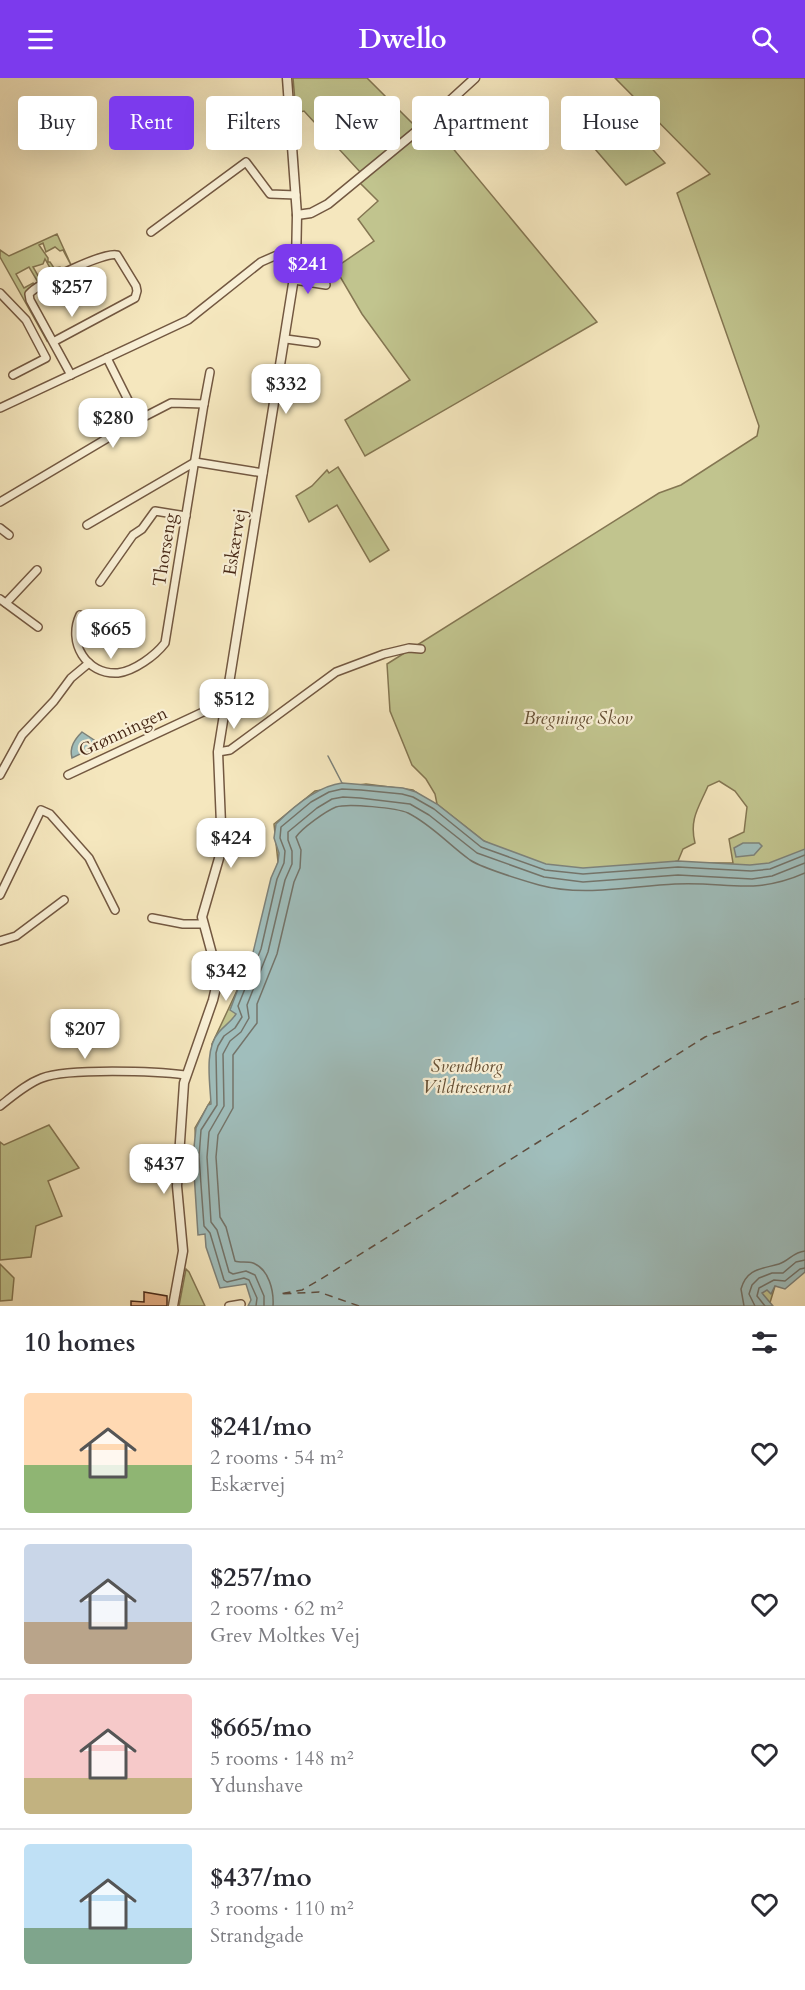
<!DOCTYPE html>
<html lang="en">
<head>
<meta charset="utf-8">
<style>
	:root { --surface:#fff; --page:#f7f7f7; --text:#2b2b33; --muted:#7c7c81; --line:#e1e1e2; --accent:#7c3aed }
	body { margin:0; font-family:Cardo,serif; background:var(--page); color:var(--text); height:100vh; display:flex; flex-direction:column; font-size:22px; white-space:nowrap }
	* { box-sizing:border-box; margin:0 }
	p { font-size:20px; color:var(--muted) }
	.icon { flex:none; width:33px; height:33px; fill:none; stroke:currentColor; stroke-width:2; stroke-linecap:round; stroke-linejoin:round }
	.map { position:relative; height:1228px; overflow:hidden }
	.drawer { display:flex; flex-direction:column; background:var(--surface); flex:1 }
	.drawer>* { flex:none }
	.hud { position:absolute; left:18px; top:18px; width:770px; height:54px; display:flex; gap:12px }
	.price { position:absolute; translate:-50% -51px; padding:0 14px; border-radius:12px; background:#fff; color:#222; font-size:20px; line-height:39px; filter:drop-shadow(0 2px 3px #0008) }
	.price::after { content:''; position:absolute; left:50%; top:36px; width:18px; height:14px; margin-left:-9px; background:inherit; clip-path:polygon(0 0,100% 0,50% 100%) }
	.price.on { background:var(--accent); color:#fff }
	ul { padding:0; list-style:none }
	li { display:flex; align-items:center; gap:18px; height:150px; padding:0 24px }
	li+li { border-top:2px solid var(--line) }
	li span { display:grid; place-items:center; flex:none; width:168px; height:120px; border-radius:6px; color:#555 }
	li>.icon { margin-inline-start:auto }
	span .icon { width:72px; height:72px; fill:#fffc; stroke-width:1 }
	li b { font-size:26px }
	h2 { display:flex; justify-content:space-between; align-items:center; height:72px; padding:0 24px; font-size:26px }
	.chip { padding:0 21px; border-radius:6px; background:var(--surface); box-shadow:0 6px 24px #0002; font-size:21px; line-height:54px }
	.chip.on { background:var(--accent); color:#fff }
	header { display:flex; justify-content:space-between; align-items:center; height:78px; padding:0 24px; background:var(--accent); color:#fff; font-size:27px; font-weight:700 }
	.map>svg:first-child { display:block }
	.green { fill:#c1c48e; stroke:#847652; stroke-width:1.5; fill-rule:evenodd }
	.water { fill:#a0bebc; stroke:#7d827a; stroke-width:1.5 }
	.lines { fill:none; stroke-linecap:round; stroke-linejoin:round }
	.shore { stroke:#74746a; stroke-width:1.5 }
	.stream { stroke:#7d827a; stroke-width:1.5 }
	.ferry { stroke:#5e4e40; stroke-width:1.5; stroke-dasharray:8 6; stroke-linecap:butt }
	.building { fill:#e4ae83; stroke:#482917; stroke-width:1.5 }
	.minor-casing { stroke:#735841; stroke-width:10 }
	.tertiary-casing { stroke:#735841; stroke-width:11 }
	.minor { stroke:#f8efd5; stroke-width:7 }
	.tertiary { stroke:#f8efd5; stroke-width:8 }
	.labels { text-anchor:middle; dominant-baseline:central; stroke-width:4.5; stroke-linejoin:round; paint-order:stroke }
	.street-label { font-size:18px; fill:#482917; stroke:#f8efd5 }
	.park-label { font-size:18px; font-style:italic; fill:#665035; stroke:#f8efd5 }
</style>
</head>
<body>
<header><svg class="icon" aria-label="menu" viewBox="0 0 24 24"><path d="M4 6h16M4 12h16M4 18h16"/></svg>Dwello<svg class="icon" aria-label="search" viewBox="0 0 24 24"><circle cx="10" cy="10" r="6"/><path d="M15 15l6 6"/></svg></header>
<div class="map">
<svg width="805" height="1228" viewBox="0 0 805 1228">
	<rect width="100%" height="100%" fill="#f5e7be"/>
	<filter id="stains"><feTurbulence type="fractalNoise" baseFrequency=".00333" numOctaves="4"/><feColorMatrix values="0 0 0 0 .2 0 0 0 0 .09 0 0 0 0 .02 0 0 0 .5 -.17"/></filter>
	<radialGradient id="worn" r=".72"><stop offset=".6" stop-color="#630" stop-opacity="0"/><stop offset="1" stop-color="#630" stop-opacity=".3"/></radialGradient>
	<!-- green -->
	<g class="green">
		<path d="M293,0H367L416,49L361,95L304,33L296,35Z"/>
		<path d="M615,0H805V1193L775,1208L769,1228L262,1103L200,1156L195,1050L211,1022L212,966L255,874L278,784L274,746L315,713L366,706L413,712L482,765L492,767L484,763L437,726L435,716L426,701L412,687L390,633L387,586L659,415L681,407L757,358L759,348L677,115L710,96ZM719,703L735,713L747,729L744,754L729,761L733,785H669L678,783L683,771L695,765C689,741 699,729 708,708Z"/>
		<path d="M617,32L665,85L626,107L595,71L616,53L606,42Z"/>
		<path d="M431,44L597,244L365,378L345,342L410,302L362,236L335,190L374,163L358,141L378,123L360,105Z"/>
		<path d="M57,156L72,189L63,172L60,173L55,169L46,174L43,165L39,167L48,180V184H50L54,190L60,189L62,193L54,197L45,181L43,186L33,189L40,201L49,196L50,199L39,206L29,189L16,196L24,210L33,205L34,208L29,212L48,261L47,263L0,179V172L9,178Z"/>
		<path d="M338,389L389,472L370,484L337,427L309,444L296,418L312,408L327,392L329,395Z"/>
		<path d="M49,1047L79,1090L48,1103L62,1138L36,1148L31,1179L0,1182V1064L4,1067Z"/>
		<path d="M0,1186L14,1200L12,1222L0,1223Z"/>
		<path d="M186,1191L189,1194L205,1228H179Z"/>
	</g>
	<!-- water -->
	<g class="water">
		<path d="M82,654L97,664L98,673L84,674L72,680C69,669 75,661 82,654Z"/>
		<path d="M342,705L403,710L416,714L437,726L484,763L546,786L583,790L678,783L750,787L769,785L805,771V1194L785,1211L775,1208L771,1216L767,1212L762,1215L773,1228H248L251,1222L246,1206L220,1210L206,1169L205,1156L198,1157L193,1079L196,1050L208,1027L211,1026C210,1004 204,971 219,954C225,947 231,944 236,936L230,932L244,895L250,887L271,800L278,784L279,775L274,760L276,746C293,729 318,708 342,705Z"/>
		<path d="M743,765H759L762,768L754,777L736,779L734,770Z"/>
	</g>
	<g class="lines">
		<!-- shore -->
		<g class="shore">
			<path d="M256,1228L257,1220L249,1202L244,1200L227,1204L224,1202L210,1155L204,1148L199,1079L201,1052L217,1027L216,975L218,968L224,958L235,950L242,939L238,928L261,871L277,801L284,785L285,773L280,760L281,749L311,724L329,714L342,711L361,712L402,716L413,719L434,731L481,769L545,792L583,796L678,789L751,793L770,791L805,777"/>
			<path d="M264,1228V1218L255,1197L246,1193L233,1196L229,1194L217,1152L211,1144L207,1079L209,1054L224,1028L223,976L230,963L241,954L249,940L247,927L268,874L285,802L292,786V773L288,762V754L317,730L332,721L343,719L360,720L410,726L429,737L477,775L544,799L583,804L678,797L752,801L772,798L805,785"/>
			<path d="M273,1228C274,1213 269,1191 253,1185C247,1183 240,1185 235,1183L226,1149L220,1139L216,1079L218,1057L233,1030V977L257,945V926L277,876L294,804L300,790L301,772L296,759C302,750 326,733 336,729C348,725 397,730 408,735C432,747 449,767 470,782C484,791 522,802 539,807C583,819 631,808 675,806C727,803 753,818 805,795"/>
			<path d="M744,1228L741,1211C747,1190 762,1191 779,1186C789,1183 793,1174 805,1173"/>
			<path d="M755,1228L749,1216L752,1207L759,1200L772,1195H783L796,1184L805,1182"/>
			<path d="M765,1228L757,1218L759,1210L774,1202L785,1203L800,1191L805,1190"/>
		</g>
		<!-- stream -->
		<path class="stream" d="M328,678L342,705"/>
		<!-- ferry -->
		<path class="ferry" d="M359,1228L319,1214L280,1216L302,1212L321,1201L705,959L805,921"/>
	</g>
	<!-- building -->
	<path class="building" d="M144,1214L167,1218V1228H131V1223L144,1224Z"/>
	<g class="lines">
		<defs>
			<g id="minor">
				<path d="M151,154L246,84L270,116L296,117"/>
				<path d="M294,202L326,207"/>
				<path d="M0,215L26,242L46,280L13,297"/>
				<path d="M286,261L316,265"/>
				<path d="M53,264L135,220L137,213L136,208L117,177C106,173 38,205 29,216L30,222L71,297"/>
				<path d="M0,330L188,242L261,184L277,177L296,178"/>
				<path d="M138,342L171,325L204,326L210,294"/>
				<path d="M0,424L138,342L107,280"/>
				<path d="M87,447L195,384L263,395"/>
				<path d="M0,450L9,457"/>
				<path d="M100,504L133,457L142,451L155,433L186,438"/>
				<path d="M0,521L38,549"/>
				<path d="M6,525L37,492"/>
				<path d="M80,537C67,564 86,597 118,595C134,593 155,578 165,565L204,326"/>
				<path d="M218,674L230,672L336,594L384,576L409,570L421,571"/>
				<path d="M0,697L22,657L54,623L71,600L89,585"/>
				<path d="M68,697L218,627H225"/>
				<path d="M0,817L41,732L50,736L89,780L115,832"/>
				<path d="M152,840L183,846H203"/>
				<path d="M0,863L16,858L64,822"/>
				<path d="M0,1028C13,1018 26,1006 42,1000C67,990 157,993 185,997"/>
				<path d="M229,1228L241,1226"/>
			</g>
			<g id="tertiary">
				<path d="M297,137L311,135L328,126L418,52L475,0"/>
				<path d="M173,1228L183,1173L177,1108L184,1005L213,922L217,905L215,887L202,839L222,770L218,674L296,187L297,137L287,0"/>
			</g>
		</defs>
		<!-- minor casing -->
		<use href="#minor" class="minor-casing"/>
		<!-- tertiary casing -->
		<use href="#tertiary" class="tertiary-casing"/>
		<!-- minor -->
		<use href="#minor" class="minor"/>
		<!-- tertiary -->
		<use href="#tertiary" class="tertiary"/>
	</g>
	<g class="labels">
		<!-- street labels -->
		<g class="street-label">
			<text transform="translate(235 464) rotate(-81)">Eskærvej</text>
			<text transform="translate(165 472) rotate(-81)">Thorseng</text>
			<text transform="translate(123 654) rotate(-25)">Grønningen</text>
		</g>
		<!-- park labels -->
		<g class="park-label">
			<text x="578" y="640">Bregninge Skov</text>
			<text x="467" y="988">Svendborg<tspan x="467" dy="21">Vildtreservat</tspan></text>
		</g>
	</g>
	<rect width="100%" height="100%" filter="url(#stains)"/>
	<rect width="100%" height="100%" fill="url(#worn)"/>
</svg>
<b class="price on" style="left:308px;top:217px">$241</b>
<b class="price" style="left:72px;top:240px">$257</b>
<b class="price" style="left:286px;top:337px">$332</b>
<b class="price" style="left:113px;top:371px">$280</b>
<b class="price" style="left:111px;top:582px">$665</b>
<b class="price" style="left:234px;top:652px">$512</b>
<b class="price" style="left:231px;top:791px">$424</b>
<b class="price" style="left:226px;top:924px">$342</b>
<b class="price" style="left:85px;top:982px">$207</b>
<b class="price" style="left:164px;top:1117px">$437</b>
<div class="hud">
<a class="chip">Buy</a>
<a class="chip on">Rent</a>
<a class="chip">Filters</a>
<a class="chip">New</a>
<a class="chip">Apartment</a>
<a class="chip">House</a>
</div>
</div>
<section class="drawer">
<h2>10 homes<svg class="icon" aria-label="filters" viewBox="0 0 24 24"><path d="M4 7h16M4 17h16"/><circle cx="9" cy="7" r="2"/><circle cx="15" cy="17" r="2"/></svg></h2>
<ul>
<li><span style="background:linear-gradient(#ffd9b3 60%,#8fb573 0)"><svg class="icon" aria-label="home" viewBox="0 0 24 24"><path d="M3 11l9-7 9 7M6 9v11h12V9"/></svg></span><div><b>$241/mo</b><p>2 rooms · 54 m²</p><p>Eskærvej</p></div><svg class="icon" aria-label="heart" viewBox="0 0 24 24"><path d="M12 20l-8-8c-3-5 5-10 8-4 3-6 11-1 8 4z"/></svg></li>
<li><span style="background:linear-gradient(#c9d6e8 65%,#b9a48a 0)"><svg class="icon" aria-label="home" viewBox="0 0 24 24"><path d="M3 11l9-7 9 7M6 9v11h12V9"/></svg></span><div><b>$257/mo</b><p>2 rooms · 62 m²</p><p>Grev Moltkes Vej</p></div><svg class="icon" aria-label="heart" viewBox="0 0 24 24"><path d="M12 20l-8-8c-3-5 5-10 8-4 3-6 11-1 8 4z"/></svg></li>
<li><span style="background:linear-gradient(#f6c9c9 70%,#c2b280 0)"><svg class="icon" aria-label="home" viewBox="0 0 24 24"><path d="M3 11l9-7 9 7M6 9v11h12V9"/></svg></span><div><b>$665/mo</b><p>5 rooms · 148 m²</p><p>Ydunshave</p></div><svg class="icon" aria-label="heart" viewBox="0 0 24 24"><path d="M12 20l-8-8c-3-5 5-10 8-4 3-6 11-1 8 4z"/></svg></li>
<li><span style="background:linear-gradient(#bfe0f5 70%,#7fa58c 0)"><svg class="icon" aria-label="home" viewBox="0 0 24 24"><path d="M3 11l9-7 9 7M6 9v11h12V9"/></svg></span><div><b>$437/mo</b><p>3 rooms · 110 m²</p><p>Strandgade</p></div><svg class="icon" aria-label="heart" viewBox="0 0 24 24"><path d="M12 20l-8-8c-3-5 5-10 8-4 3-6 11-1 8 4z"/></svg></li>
</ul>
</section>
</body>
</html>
